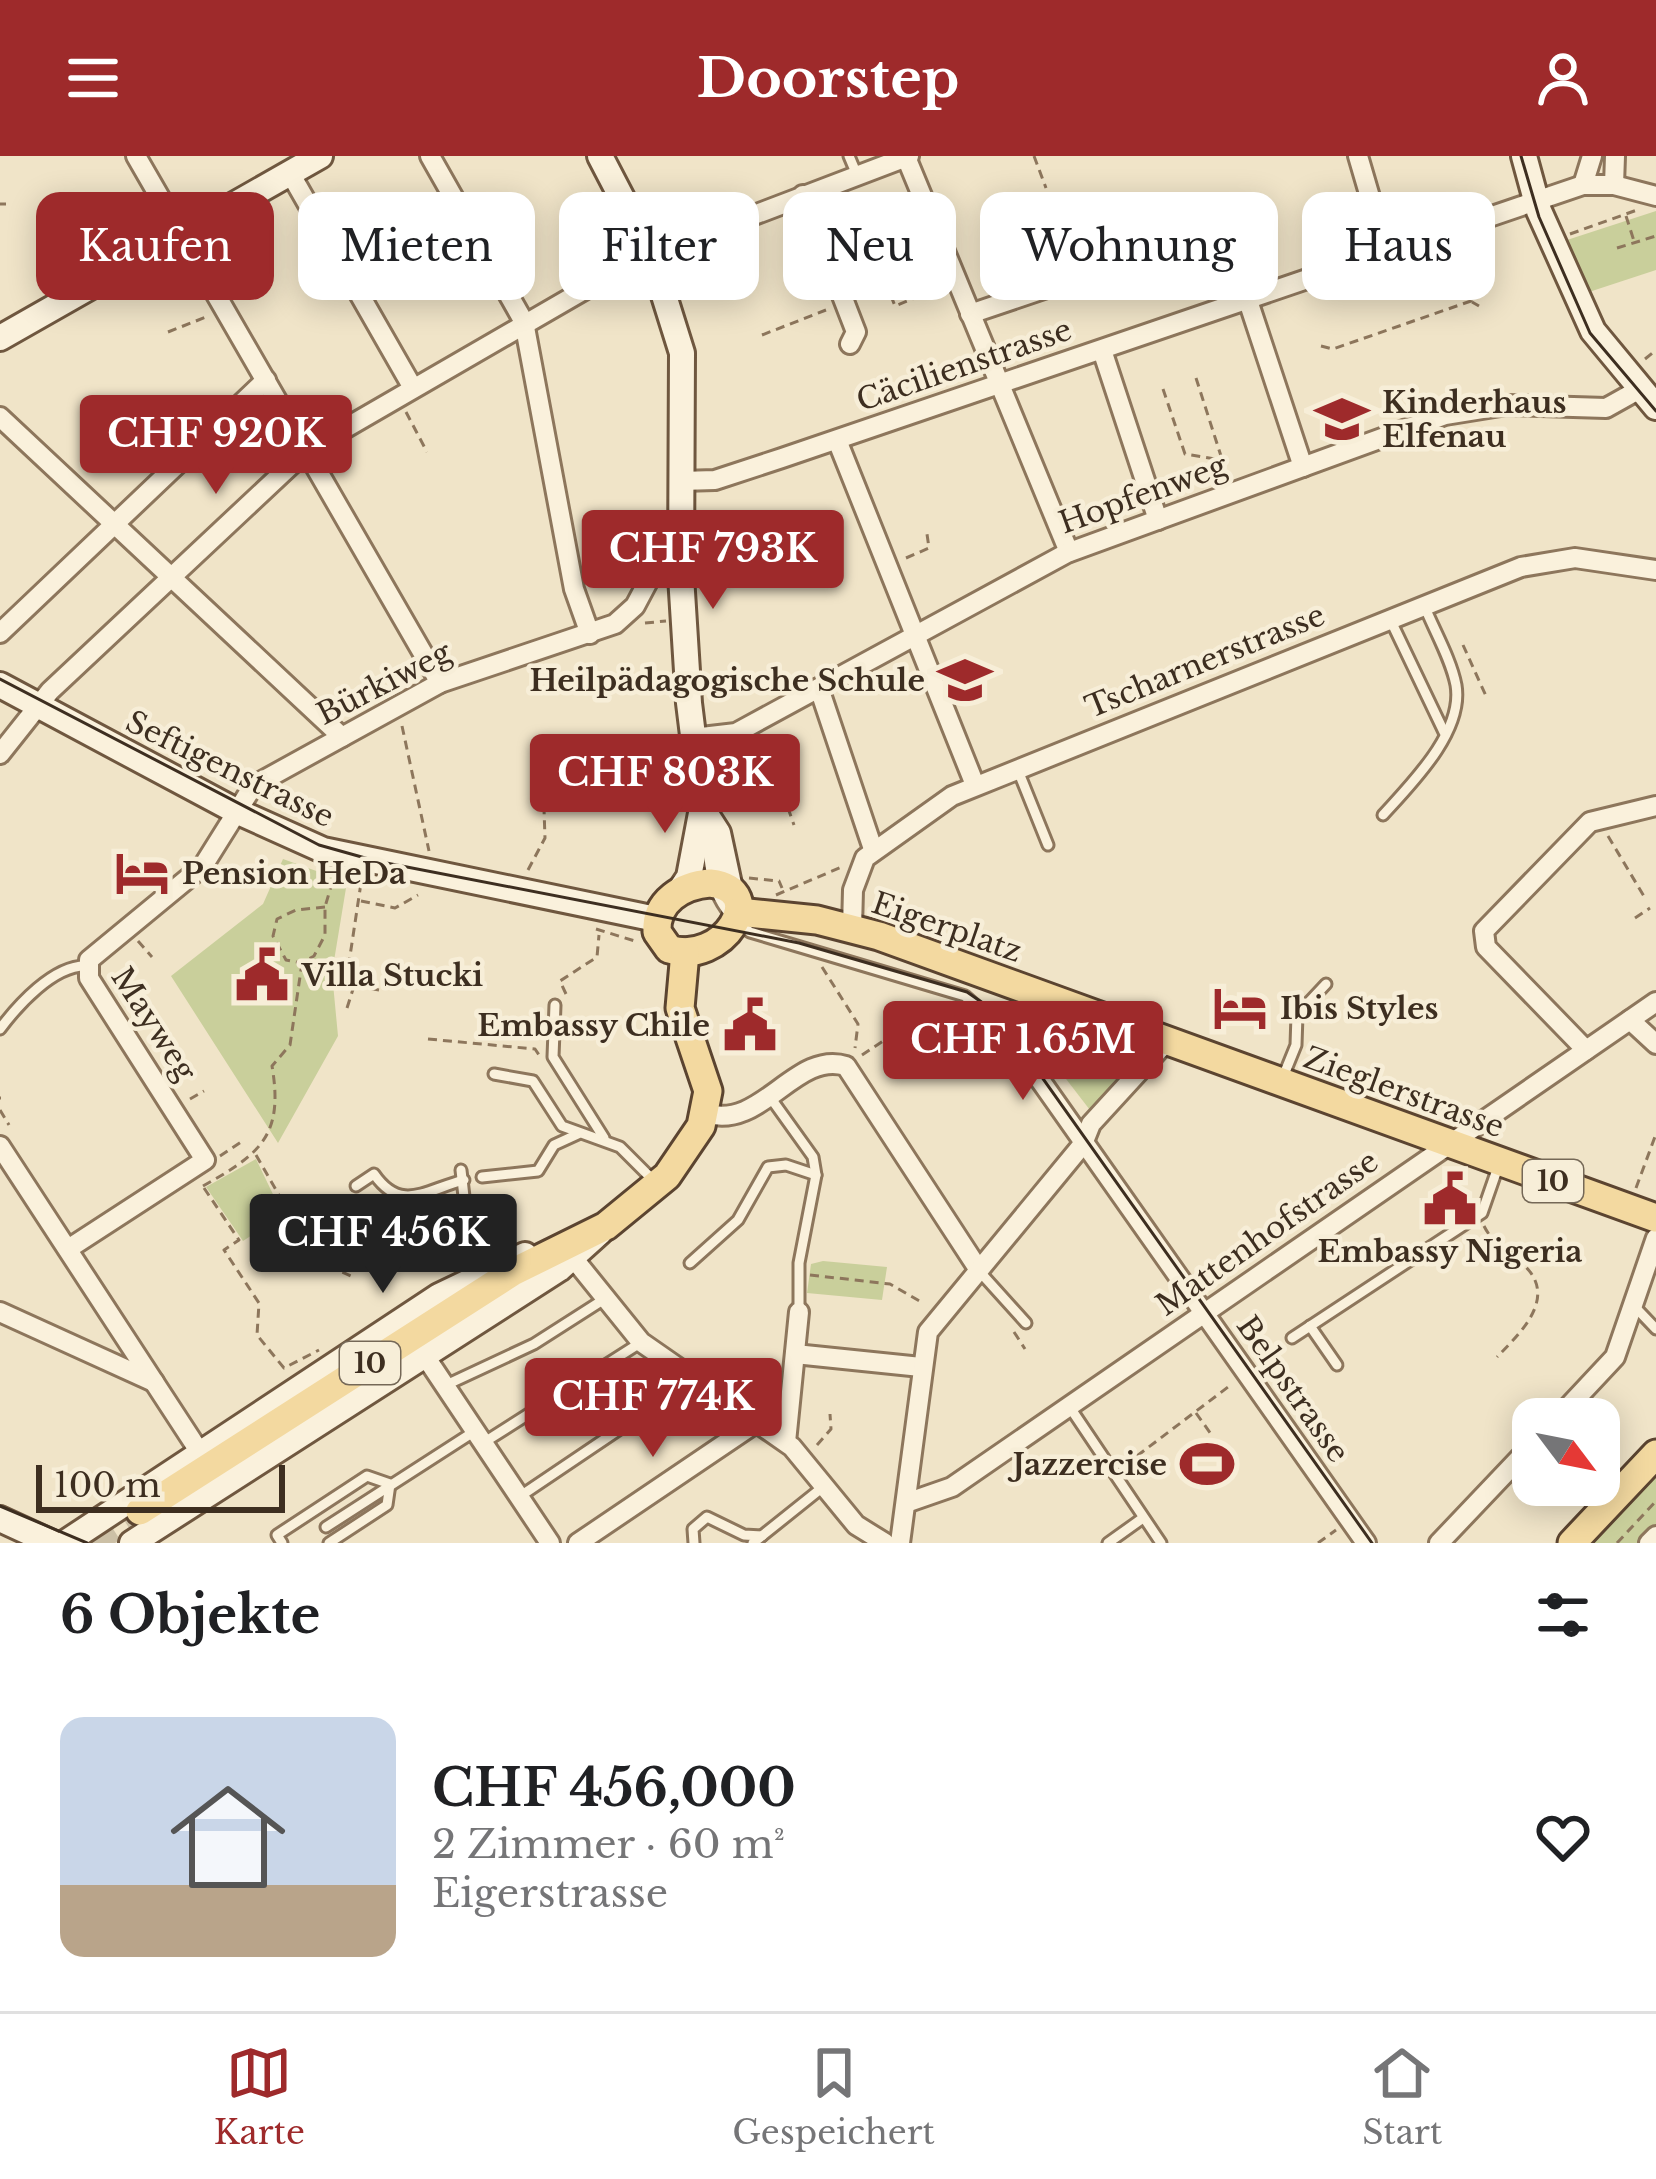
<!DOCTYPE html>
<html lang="de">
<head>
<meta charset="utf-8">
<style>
	:root { --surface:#fff; --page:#f6f6f6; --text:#202124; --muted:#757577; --line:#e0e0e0; --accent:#9e2a2b }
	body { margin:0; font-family:"Libre Baskerville",serif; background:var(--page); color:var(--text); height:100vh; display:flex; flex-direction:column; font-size:45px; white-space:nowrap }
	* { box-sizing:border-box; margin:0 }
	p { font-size:39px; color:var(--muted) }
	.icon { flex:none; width:66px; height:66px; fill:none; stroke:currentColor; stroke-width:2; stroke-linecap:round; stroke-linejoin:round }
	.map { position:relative; height:1387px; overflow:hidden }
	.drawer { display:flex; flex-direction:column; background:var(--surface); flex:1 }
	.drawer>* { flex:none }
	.banner { position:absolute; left:36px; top:36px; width:1584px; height:108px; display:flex; gap:24px }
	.needle { width:78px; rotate:122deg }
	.fabs { position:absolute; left:1512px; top:1242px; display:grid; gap:24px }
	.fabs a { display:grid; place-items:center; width:108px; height:108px; border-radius:24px; background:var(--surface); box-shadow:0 6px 30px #0003; font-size:60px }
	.scale { position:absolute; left:36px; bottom:30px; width:249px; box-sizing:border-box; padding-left:12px; border:6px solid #3d2e20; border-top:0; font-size:33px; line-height:42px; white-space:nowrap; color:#3d2e20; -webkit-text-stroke:9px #f7eed8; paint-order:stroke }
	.price { position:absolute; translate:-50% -102px; padding:0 27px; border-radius:12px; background:var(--accent); color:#fff; font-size:39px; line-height:78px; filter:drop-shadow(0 3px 6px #0008) }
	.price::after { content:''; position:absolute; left:50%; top:72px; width:36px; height:27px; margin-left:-18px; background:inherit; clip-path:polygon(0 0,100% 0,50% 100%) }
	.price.selected { background:#222; color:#fff }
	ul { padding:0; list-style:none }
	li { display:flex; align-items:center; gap:36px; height:300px; padding:0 60px }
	li span { display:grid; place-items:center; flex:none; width:336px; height:240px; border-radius:24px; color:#555 }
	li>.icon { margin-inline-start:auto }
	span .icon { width:144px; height:144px; fill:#fffc; stroke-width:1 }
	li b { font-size:51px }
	h2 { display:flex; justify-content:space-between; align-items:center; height:144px; padding:0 60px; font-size:51px }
	.tag { padding:0 42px; border-radius:24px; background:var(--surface); box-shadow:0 6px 30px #0003; font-size:42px; line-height:108px }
	.tag.selected { background:var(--accent); color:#fff }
	header { display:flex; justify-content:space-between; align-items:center; height:156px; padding:0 60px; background:var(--accent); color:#fff; font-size:54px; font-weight:700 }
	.dock { display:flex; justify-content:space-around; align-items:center; height:168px; border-top:3px solid var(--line); background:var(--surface); font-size:33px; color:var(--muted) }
	.dock a { display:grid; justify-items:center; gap:6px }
	.dock .selected { color:var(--accent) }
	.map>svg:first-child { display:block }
	.green { fill:#c9cf9b }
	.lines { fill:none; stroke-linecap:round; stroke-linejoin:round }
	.primary-tunnel { stroke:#ccc0a6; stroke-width:27; stroke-dasharray:27 14; stroke-linecap:butt }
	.lane-casing { stroke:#8d765c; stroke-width:15 }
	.street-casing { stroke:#8d765c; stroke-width:24 }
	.secondary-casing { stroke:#6f573f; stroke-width:30 }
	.primary-casing { stroke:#5b4430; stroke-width:33 }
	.path { stroke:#8d765c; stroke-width:3; stroke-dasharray:9 6; stroke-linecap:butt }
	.lane { stroke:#faf1dc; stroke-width:9 }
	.street { stroke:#faf1dc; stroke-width:18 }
	.secondary { stroke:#faf1dc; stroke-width:24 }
	.primary { stroke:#f3d9a0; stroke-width:27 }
	.tram { stroke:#3d2e20; stroke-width:3 }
	.labels { text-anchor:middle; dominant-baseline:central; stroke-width:9; stroke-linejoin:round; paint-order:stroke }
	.shield { fill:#f7eed8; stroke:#756857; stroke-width:3 }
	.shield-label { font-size:27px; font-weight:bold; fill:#3d2e20 }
	.street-label { font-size:30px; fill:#3d2e20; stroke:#f7eed8 }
	.poi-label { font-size:30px; font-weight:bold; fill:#3d2e20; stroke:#f7eed8; text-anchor:start }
</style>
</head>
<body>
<header><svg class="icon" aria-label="menu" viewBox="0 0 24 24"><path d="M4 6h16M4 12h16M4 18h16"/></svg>Doorstep<svg class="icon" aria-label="person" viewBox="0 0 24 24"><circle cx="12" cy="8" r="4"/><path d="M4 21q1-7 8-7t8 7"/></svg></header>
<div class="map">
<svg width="1656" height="1387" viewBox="0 0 1656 1387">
	<rect width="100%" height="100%" fill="#f0e4c8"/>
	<!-- green -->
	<g class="green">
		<path d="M1656,55V114L1589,136L1567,84Z"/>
		<path d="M283,703L347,726L332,817L338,880L278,987L171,820L263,748Z"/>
		<path d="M1030,856L1134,893L1149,900L1093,958L1023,867Z"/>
		<path d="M256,1003L283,1059L243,1085L206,1031Z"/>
		<path d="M823,1105L887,1111L882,1144L807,1137L811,1108Z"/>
		<path d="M1656,1318V1374L1644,1387H1591Z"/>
	</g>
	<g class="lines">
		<!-- primary-tunnel -->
		<path class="primary-tunnel" d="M90,1387L140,1355"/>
		<defs>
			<g id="lane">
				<path d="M849,0L857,19"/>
				<path d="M1390,463L1444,576"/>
				<path d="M1017,612L1048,689"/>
				<path d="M1383,659C1411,628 1464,576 1456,529C1451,503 1434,474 1424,449"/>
				<path d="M706,676C711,719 711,749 750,776L965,840L1007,877"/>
				<path d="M555,849L553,901L604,982"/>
				<path d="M0,873C18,849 53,810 85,810"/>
				<path d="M494,918L533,925L562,970L620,991L654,1025"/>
				<path d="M1283,921L1296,889L1297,859L1326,828"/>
				<path d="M770,941L813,1001L816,1019L799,1107V1156"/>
				<path d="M461,1014L473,1121"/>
				<path d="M482,1021L538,1015L554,989L578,978"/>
				<path d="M356,1030L374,1018C401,1057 425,1034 464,1024"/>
				<path d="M690,1107L738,1064L768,1011L786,1009L816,1019"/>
				<path d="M980,1116L1026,1167"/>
				<path d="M1635,1151L1656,1173"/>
				<path d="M1310,1170L1337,1209"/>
				<path d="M1292,1182L1482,1057L1498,1011"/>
				<path d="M444,1230L534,1188L606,1142"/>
				<path d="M1069,1250L1161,1387"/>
				<path d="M483,1287L640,1187"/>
				<path d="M519,1341L694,1223"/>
				<path d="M326,1371L475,1275"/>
				<path d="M282,1387L277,1379L367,1320L390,1328L387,1349L329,1387"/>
				<path d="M694,1387L693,1373L707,1361L744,1379L762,1380"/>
				<path d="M753,1387L823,1331"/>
				<path d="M1108,1387L1143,1362"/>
			</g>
			<g id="street">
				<path d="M136,0L440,527"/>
				<path d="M430,0L524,166L574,433L590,478"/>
				<path d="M1358,0L1387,99"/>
				<path d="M906,1L1069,396"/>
				<path d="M290,17L413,232"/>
				<path d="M1583,29L1592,0"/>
				<path d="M1614,29L1615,0"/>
				<path d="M803,39L856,176L850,188"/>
				<path d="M970,158L1224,72L1303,311"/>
				<path d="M1102,194L1158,364"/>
				<path d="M0,261L342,581"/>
				<path d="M837,284L975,629"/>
				<path d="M681,325L715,324L782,302L1583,29H1614L1656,40"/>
				<path d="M0,477L266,224"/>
				<path d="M819,532L873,693"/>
				<path d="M693,582L736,577L1067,397L1445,259L1507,249L1606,252L1640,233"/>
				<path d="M0,598L50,535L306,295L636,104L909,0"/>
				<path d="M852,772L853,734L865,702L952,640L1521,411L1575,402L1656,414"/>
				<path d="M1630,864L1656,888"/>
				<path d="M1007,877L1366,1387"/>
				<path d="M1586,894L1486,791L1484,775L1590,666L1656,650"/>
				<path d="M705,957C761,976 795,894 846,910L977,1111"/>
				<path d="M0,990L199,1295"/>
				<path d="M68,1093L205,1004L89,822V804L203,710L253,630L440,527L615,468L635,450L661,401L681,399"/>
				<path d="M574,1103L641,1186L792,1291L856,1369L885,1387"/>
				<path d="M0,1156L154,1226"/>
				<path d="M423,1197L550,1387"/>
				<path d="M795,1198L921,1211"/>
				<path d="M1557,1263L1615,1201L1656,1082"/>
				<path d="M786,1286L799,1156"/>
				<path d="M906,1347L952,1331L1656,846"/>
				<path d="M578,1387L757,1266"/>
				<path d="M900,1387L928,1176L1083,988L1091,968L1168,884"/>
				<path d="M1439,1387L1533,1288"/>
				<path d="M1649,1387L1656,1380"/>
			</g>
			<g id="secondary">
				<path d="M600,0L651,98L682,197L681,420L689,547L702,652L718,677L730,733"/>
				<path d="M1524,0L1539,55L1593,175L1656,251"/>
				<path d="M0,182L320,0"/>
				<path d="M0,529L234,654L323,694L656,763"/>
				<path d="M679,736L689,721L702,652"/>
				<path d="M0,1363L52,1387"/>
				<path d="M65,1387L439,1140L525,1099"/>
				<path d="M132,1387L559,1113L600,1076"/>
			</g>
			<g id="primary">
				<path d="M710,727C772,734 722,811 669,793L657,776C655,745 683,729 710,727Z"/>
				<path d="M738,756L817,764L879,780L1656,1062"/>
				<path d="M140,1355L513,1116L606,1070L667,1020L701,970L708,935L680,852L685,796"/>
				<path d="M1572,1387L1656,1298"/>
			</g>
		</defs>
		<!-- lane casing -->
		<use href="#lane" class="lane-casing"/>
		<!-- street casing -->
		<use href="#street" class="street-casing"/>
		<!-- secondary casing -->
		<use href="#secondary" class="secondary-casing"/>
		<!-- primary casing -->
		<use href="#primary" class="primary-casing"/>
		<!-- path -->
		<g class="path">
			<path d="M1034,0L1046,32"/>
			<path d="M852,42L895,150L939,132"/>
			<path d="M0,48H6"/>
			<path d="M1626,60L1634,85"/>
			<path d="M337,67L373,46"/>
			<path d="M1570,78L1637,54"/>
			<path d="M1617,92L1656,80"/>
			<path d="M878,103L920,87"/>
			<path d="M1454,112L1459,111L1469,133"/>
			<path d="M1472,146L1479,150"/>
			<path d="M168,176L206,161"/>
			<path d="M762,179L826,154"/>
			<path d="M1321,190L1333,193L1471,145L1456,89"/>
			<path d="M1645,203L1656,194"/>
			<path d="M1196,222L1221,300"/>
			<path d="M1163,233L1185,298L1222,304"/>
			<path d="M406,256L427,296"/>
			<path d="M906,402L929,392L927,378"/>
			<path d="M645,467L666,465"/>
			<path d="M1463,489L1486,540"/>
			<path d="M402,570L429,695"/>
			<path d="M763,581L794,669"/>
			<path d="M1608,680L1645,742"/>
			<path d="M528,714L545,682L543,624"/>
			<path d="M749,722L779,725L782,732"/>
			<path d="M776,739L844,710"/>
			<path d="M361,745L395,752L418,739"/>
			<path d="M325,751L296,754L277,763L273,780L286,804L302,807L314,800L325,779V751L334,720"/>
			<path d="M1635,762L1650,752"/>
			<path d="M596,773L638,786"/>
			<path d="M138,785L152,801"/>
			<path d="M822,811L858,868L855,892"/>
			<path d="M356,830L379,834"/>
			<path d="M566,838L560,825L597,801L599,779"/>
			<path d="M347,852L354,830L347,820L361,727"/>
			<path d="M1019,859L1025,861"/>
			<path d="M428,883L535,893L539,899"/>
			<path d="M862,899L939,848"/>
			<path d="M0,942H1"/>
			<path d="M190,943L204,935"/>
			<path d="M0,954L9,969"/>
			<path d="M256,999L316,1104L355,1122"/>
			<path d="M220,1000L244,984"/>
			<path d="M203,1030C260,998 284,980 272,910L290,889L302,807"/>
			<path d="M204,1032L239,1084L224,1094L259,1147L257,1179L284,1212L319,1194"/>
			<path d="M1636,1032L1656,978"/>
			<path d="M287,1055L303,1044"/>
			<path d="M1484,1070C1494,1090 1510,1096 1525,1110C1558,1143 1519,1178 1497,1201"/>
			<path d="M810,1119L890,1128L923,1147"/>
			<path d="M1014,1176L1025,1193"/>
			<path d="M1196,1257L1211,1278"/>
			<path d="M817,1289L831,1273L830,1258"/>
			<path d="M1125,1309L1232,1228"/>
			<path d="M1318,1387L1336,1374"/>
			<path d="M1617,1387L1656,1345"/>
		</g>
		<!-- lane -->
		<use href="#lane" class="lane"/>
		<!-- street -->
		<use href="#street" class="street"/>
		<!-- secondary -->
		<use href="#secondary" class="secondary"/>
		<!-- primary -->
		<use href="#primary" class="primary"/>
		<!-- tram -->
		<g class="tram">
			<path d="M1521,0L1539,61L1590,177L1656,255"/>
			<path d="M0,523L319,689L376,705L799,787L967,836L993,854L1012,879L1372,1387"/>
			<path d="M0,1350L87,1387"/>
		</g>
	</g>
	<!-- icons -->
	<defs>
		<symbol id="school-bare" viewBox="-9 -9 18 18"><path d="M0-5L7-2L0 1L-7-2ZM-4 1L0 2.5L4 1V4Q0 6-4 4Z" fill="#9e2a2b" stroke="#f7eed8" stroke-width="2.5" paint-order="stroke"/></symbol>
		<symbol id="hotel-bare" viewBox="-9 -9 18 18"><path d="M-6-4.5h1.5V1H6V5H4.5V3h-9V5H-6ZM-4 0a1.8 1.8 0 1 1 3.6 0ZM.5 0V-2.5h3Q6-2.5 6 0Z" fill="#9e2a2b" stroke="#f7eed8" stroke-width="2.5" paint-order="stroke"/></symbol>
		<symbol id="civic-bare" viewBox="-9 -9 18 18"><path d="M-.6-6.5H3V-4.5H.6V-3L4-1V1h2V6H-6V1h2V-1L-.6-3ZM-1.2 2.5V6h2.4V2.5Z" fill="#9e2a2b" stroke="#f7eed8" stroke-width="2.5" paint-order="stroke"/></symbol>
		<symbol id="stadium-bare" viewBox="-9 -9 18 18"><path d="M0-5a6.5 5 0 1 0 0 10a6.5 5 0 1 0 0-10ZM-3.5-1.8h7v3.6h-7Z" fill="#9e2a2b" stroke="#f7eed8" stroke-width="2.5" paint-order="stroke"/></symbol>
	</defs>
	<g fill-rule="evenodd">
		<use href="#school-bare" x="1304" y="225" width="76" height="76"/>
		<use href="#school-bare" x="927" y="486" width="76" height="76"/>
		<use href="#hotel-bare" x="104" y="679" width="76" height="76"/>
		<use href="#civic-bare" x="224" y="781" width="76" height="76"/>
		<use href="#hotel-bare" x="1202" y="814" width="76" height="76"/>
		<use href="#civic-bare" x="712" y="831" width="76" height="76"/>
		<use href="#civic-bare" x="1412" y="1005" width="76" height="76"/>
		<use href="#stadium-bare" x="1169" y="1270" width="76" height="76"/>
	</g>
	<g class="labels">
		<!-- shield labels -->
		<g class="shield">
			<rect x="1523" y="1004" width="60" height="42" rx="9"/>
			<rect x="340" y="1186" width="60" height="42" rx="9"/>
		</g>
		<g class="shield-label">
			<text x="1553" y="1025">10</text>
			<text x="370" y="1207">10</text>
		</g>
		<!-- street labels -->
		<g class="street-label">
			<text transform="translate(964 209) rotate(-19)">Cäcilienstrasse</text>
			<text transform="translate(1143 338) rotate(-20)">Hopfenweg</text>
			<text transform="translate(1205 505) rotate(-22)">Tscharnerstrasse</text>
			<text transform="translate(384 527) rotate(-27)">Bürkiweg</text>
			<text transform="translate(230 613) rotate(26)">Seftigenstrasse</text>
			<text transform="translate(947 771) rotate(19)">Eigerplatz</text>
			<text transform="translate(154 868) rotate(57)">Mayweg</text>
			<text transform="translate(1404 936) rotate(20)">Zieglerstrasse</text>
			<text transform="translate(1267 1077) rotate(-35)">Mattenhofstrasse</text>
			<text transform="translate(1293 1233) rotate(55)">Belpstrasse</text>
		</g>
		<!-- poi labels -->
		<g class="poi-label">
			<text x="1382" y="246">Kinderhaus<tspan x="1382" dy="34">Elfenau</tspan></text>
			<text x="925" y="524" text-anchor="end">Heilpädagogische Schule</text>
			<text x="182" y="717">Pension HeDa</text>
			<text x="302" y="819">Villa Stucki</text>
			<text x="1280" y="852">Ibis Styles</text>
			<text x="710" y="869" text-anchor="end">Embassy Chile</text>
			<text x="1450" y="1095" text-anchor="middle">Embassy Nigeria</text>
			<text x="1167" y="1308" text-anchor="end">Jazzercise</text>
		</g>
	</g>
</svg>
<div class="fabs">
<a><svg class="needle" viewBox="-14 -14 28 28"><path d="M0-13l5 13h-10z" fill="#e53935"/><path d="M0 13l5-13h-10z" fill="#757577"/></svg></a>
</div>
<div class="scale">100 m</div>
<b class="price" style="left:216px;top:341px">CHF 920K</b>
<b class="price" style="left:713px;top:456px">CHF 793K</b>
<b class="price" style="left:665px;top:680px">CHF 803K</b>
<b class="price" style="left:1023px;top:947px">CHF 1.65M</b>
<b class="price selected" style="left:383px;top:1140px">CHF 456K</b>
<b class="price" style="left:653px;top:1304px">CHF 774K</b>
<div class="banner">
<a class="tag selected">Kaufen</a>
<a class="tag">Mieten</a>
<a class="tag">Filter</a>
<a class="tag">Neu</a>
<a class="tag">Wohnung</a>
<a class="tag">Haus</a>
</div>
</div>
<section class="drawer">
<h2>6 Objekte<svg class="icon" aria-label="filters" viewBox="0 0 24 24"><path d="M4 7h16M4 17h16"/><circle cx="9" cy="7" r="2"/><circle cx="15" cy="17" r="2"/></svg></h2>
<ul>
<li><span style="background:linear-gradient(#c9d6e8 70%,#b9a48a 0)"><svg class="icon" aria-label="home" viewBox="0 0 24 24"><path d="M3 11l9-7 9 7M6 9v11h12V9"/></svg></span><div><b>CHF 456,000</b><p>2 Zimmer · 60 m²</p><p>Eigerstrasse</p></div><svg class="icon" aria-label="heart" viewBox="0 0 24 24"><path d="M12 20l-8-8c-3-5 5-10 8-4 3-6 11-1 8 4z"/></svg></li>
</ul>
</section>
<nav class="dock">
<a class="selected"><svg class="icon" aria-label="map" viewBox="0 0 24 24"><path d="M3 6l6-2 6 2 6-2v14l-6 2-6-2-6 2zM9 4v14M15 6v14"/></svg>Karte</a>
<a><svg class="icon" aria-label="saved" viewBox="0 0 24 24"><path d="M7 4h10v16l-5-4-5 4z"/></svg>Gespeichert</a>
<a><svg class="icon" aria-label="home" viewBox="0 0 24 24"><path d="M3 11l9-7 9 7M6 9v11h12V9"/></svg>Start</a>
</nav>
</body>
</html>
